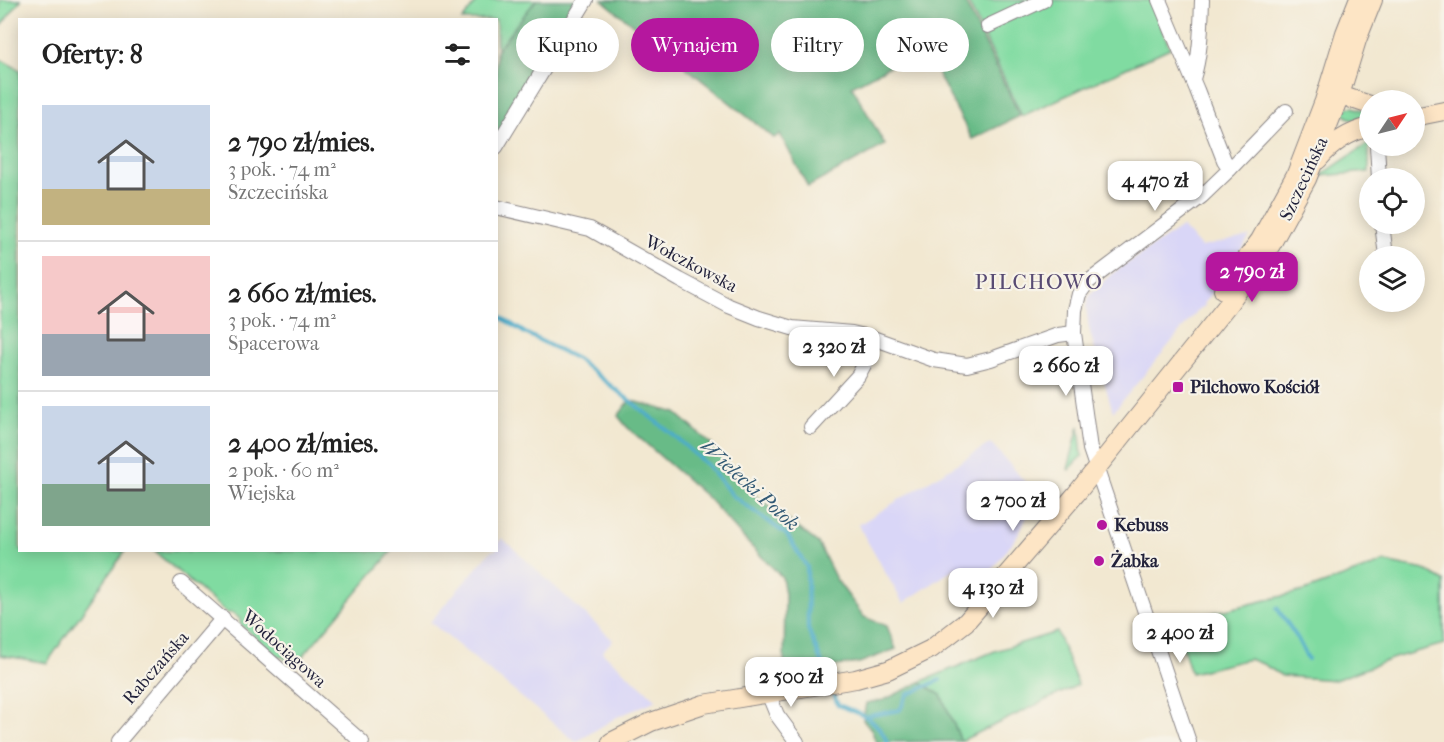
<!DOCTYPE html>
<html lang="pl">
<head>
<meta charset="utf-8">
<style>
	:root { --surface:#fff; --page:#f2f2f2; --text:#222; --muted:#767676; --line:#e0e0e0; --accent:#b5179e }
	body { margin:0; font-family:"IM FELL French Canon",serif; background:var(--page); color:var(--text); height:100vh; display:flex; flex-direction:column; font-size:22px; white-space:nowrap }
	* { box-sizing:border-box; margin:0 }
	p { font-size:20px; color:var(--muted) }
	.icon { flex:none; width:33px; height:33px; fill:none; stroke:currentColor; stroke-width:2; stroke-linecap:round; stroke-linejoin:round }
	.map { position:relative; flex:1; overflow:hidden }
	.panel { position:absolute; left:18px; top:18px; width:480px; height:534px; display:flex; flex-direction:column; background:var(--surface); border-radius:0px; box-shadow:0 3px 15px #0003 }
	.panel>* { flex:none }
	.top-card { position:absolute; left:516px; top:18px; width:570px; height:54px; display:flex; gap:12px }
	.needle { width:39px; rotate:55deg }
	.fabs { position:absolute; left:1359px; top:90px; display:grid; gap:12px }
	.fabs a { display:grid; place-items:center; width:66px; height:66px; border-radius:50%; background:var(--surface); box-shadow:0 3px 15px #0003; font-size:30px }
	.price { position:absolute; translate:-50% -51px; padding:0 14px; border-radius:12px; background:#fff; color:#222; font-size:20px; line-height:39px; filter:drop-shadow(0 2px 3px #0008) }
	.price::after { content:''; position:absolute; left:50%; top:36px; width:18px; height:14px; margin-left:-9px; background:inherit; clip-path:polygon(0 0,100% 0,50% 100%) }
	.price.selected { background:var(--accent); color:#fff }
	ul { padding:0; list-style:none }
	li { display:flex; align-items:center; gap:18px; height:150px; padding:0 24px }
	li+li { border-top:2px solid var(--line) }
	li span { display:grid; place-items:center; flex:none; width:168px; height:120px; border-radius:0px; color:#555 }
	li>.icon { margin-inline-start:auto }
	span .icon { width:72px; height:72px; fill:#fffc; stroke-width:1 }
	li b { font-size:26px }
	h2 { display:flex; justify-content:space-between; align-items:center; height:72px; padding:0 24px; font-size:26px }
	.tag { padding:0 21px; border-radius:27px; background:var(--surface); box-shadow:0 3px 15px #0003; font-size:21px; line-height:54px }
	.tag.selected { background:var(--accent); color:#fff }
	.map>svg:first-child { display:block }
	.built { fill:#d9d6f7 }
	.green { fill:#80dba1; stroke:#517e6e; stroke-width:1.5 }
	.forest { fill:#68bb87; stroke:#456e61; stroke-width:1.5 }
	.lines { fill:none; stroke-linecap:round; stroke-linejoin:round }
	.stream { stroke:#4bacca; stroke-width:4 }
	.street-casing { stroke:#8a8586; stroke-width:16 }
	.secondary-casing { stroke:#8a8586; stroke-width:20 }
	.street { stroke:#fff; stroke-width:14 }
	.secondary { stroke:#fde5c5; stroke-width:18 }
	.poi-dot { fill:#b5179e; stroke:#f7f3e8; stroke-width:2 }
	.labels { text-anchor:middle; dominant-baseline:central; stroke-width:4.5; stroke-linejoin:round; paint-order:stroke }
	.street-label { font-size:18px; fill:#22223b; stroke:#f7f3e8 }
	.poi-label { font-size:18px; font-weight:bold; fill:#22223b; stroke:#f7f3e8; text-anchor:start }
	.water-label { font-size:20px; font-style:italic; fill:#325974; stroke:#f7f3e8 }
	.quarter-label { font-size:21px; letter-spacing:1.5px; fill:#584b73; stroke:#f7f3e8 }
</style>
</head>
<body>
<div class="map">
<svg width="1444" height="742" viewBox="0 0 1444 742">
	<rect width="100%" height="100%" fill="#f7f3e8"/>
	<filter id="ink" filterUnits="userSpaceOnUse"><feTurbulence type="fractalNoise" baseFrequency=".0167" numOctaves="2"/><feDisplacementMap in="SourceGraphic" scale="12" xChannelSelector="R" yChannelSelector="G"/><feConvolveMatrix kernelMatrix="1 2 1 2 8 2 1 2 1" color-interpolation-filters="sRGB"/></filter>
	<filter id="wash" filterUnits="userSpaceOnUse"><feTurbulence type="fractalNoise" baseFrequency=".008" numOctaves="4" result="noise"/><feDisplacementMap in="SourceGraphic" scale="24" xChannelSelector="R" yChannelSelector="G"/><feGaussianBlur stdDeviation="1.35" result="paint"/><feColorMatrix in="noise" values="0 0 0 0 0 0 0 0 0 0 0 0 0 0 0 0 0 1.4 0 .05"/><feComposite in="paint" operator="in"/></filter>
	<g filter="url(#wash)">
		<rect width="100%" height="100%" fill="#f2e8d1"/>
		<!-- built -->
		<g class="built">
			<path d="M1182,227L1201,247L1250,236L1204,303L1205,306L1199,309L1113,412L1089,329L1086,307L1090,294L1113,273Z"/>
			<path d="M991,443L1032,490L1036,491L1038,501L1026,519L1016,538L986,577L956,568L903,603L858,525Z"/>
			<path d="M502,538L613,640L602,652L657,700L617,717L576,742L430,622L491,551L496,550L497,544Z"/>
		</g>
		<!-- green -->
		<g class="green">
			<path d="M0,0H21L0,27Z"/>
			<path d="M478,0H536L497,51L496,20H462Z"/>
			<path d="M967,0H1150L1170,48L1022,116Z"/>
			<path d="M0,59L20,70V550L125,551L47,663L0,655Z"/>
			<path d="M1353,107L1369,112V122C1358,123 1349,121 1342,111L1344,108Z"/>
			<path d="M1369,143V172L1320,176Z"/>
			<path d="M1079,426L1082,456L1069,470L1068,469Z"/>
			<path d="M154,551H392L292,669L291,665L283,657H278L240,624V619L233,613H227Z"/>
			<path d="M1384,562L1425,570L1444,581V644L1394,658L1335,680L1282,676L1263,664L1249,659L1191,673L1175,622L1304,591Z"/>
			<path d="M1057,632L1078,685L961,741L941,695L920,682L995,651Z"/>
		</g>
		<!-- forest -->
		<g class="forest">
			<path d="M536,0H581L497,138L496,51Z"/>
			<path d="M602,0H964L1020,116L972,139L924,48L852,86L885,145L808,187L780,134L774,138Z"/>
			<path d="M630,400L676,413L711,444L748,490L818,543L836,579L864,617L887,626L896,649L859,663L784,673L785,594L782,577L748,543L708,498L627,427L618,416Z"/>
			<path d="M920,682L941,695L961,741L876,742L871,729L863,720L866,703L884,700Z"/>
		</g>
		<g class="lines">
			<!-- stream -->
			<g class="stream">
				<path d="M496,314L525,333L577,359L672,434L707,465L733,496L787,535L807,567L808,629L828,678"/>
				<path d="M1277,608L1296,636L1308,659"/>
				<path d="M831,688L838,705C859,713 879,719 887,742"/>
				<path d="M868,716L900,710L907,695L940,680"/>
			</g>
		</g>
	</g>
	<g filter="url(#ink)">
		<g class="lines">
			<defs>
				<g id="street">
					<path d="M1159,0L1197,90L1224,160L1230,169"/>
					<path d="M988,26L1044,0"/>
					<path d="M1193,79C1201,53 1201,27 1202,0"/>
					<path d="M1377,146L1379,178"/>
					<path d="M496,147L586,0"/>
					<path d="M496,207L590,229L680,280L729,306L759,318L792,328L852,333L873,338L934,360L967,365L991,359L1058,335L1074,333"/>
					<path d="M1382,224L1386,256"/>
					<path d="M811,427L858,376L864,365L873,338"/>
					<path d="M181,583L362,742"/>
					<path d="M768,693L777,715L797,742"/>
					<path d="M118,742L223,618"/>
					<path d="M1189,742L1090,449L1074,333L1075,310L1079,294L1088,282L1202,196L1230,169L1286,111"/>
				</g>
				<g id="secondary">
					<path d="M1328,97L1340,95L1370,105"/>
					<path d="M1414,117L1444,111"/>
					<path d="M1318,160C1332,143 1348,132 1370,127"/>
					<path d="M1223,290L1260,240L1296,174L1324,101L1345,33L1358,0"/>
					<path d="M611,742L651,722L704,704L856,679L888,670L931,649L966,622L1076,494L1230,302L1271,245L1307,179L1340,95L1357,40L1373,0"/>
				</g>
			</defs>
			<!-- street casing -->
			<use href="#street" class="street-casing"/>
			<!-- secondary casing -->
			<use href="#secondary" class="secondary-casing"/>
			<!-- street -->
			<use href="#street" class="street"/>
			<!-- secondary -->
			<use href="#secondary" class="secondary"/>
		</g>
	</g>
	<!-- markers -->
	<g class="poi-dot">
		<rect x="1172" y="381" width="12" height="12" rx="3"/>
		<circle cx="1102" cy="525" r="6"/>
		<circle cx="1099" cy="561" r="6"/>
	</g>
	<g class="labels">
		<!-- street labels -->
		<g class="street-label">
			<text transform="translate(1304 179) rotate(-65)">Szczecińska</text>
			<text transform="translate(691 264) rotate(28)">Wołczkowska</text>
			<text transform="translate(284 649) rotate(42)">Wodociągowa</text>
			<text transform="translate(156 668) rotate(-49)">Rabczańska</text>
		</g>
		<!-- poi labels -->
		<g class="poi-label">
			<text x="1190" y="387">Pilchowo Kościół</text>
			<text x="1114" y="525">Kebuss</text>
			<text x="1111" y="561">Żabka</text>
		</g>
		<!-- water labels -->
		<g class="water-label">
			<text transform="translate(750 485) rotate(42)">Wielecki Potok</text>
		</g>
		<!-- quarter labels -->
		<g class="quarter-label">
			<text x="1039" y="282">PILCHOWO</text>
		</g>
	</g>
</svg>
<div class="fabs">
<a><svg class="needle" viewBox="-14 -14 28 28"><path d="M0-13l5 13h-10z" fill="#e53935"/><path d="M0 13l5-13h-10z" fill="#767676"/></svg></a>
<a><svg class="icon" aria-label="locate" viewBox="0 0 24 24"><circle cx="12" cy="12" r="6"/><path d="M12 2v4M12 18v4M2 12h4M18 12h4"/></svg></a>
<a><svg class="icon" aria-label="layers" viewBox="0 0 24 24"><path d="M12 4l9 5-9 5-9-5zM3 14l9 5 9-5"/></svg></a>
</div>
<b class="price" style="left:1155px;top:212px">4 470 zł</b>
<b class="price selected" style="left:1252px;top:303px">2 790 zł</b>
<b class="price" style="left:834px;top:378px">2 320 zł</b>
<b class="price" style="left:1066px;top:397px">2 660 zł</b>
<b class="price" style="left:1013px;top:532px">2 700 zł</b>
<b class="price" style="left:993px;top:619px">4 130 zł</b>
<b class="price" style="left:1180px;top:664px">2 400 zł</b>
<b class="price" style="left:791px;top:708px">2 500 zł</b>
<div class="top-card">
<a class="tag">Kupno</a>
<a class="tag selected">Wynajem</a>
<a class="tag">Filtry</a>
<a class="tag">Nowe</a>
</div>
<section class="panel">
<h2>Oferty: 8<svg class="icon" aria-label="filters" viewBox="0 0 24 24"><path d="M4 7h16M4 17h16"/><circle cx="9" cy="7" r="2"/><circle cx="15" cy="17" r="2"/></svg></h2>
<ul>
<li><span style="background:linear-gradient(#c9d6e8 70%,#c2b280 0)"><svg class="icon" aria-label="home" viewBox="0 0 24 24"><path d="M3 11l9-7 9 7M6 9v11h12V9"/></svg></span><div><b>2 790 zł/mies.</b><p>3 pok. · 74 m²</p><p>Szczecińska</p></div></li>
<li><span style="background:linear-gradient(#f6c9c9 65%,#9aa5b1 0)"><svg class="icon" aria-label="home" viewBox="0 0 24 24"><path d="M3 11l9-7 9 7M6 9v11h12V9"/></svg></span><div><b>2 660 zł/mies.</b><p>3 pok. · 74 m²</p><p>Spacerowa</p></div></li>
<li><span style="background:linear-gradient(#c9d6e8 65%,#7fa58c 0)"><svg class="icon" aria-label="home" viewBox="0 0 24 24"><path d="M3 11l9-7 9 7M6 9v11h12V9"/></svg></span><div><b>2 400 zł/mies.</b><p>2 pok. · 60 m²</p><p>Wiejska</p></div></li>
</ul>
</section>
</div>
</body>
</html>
